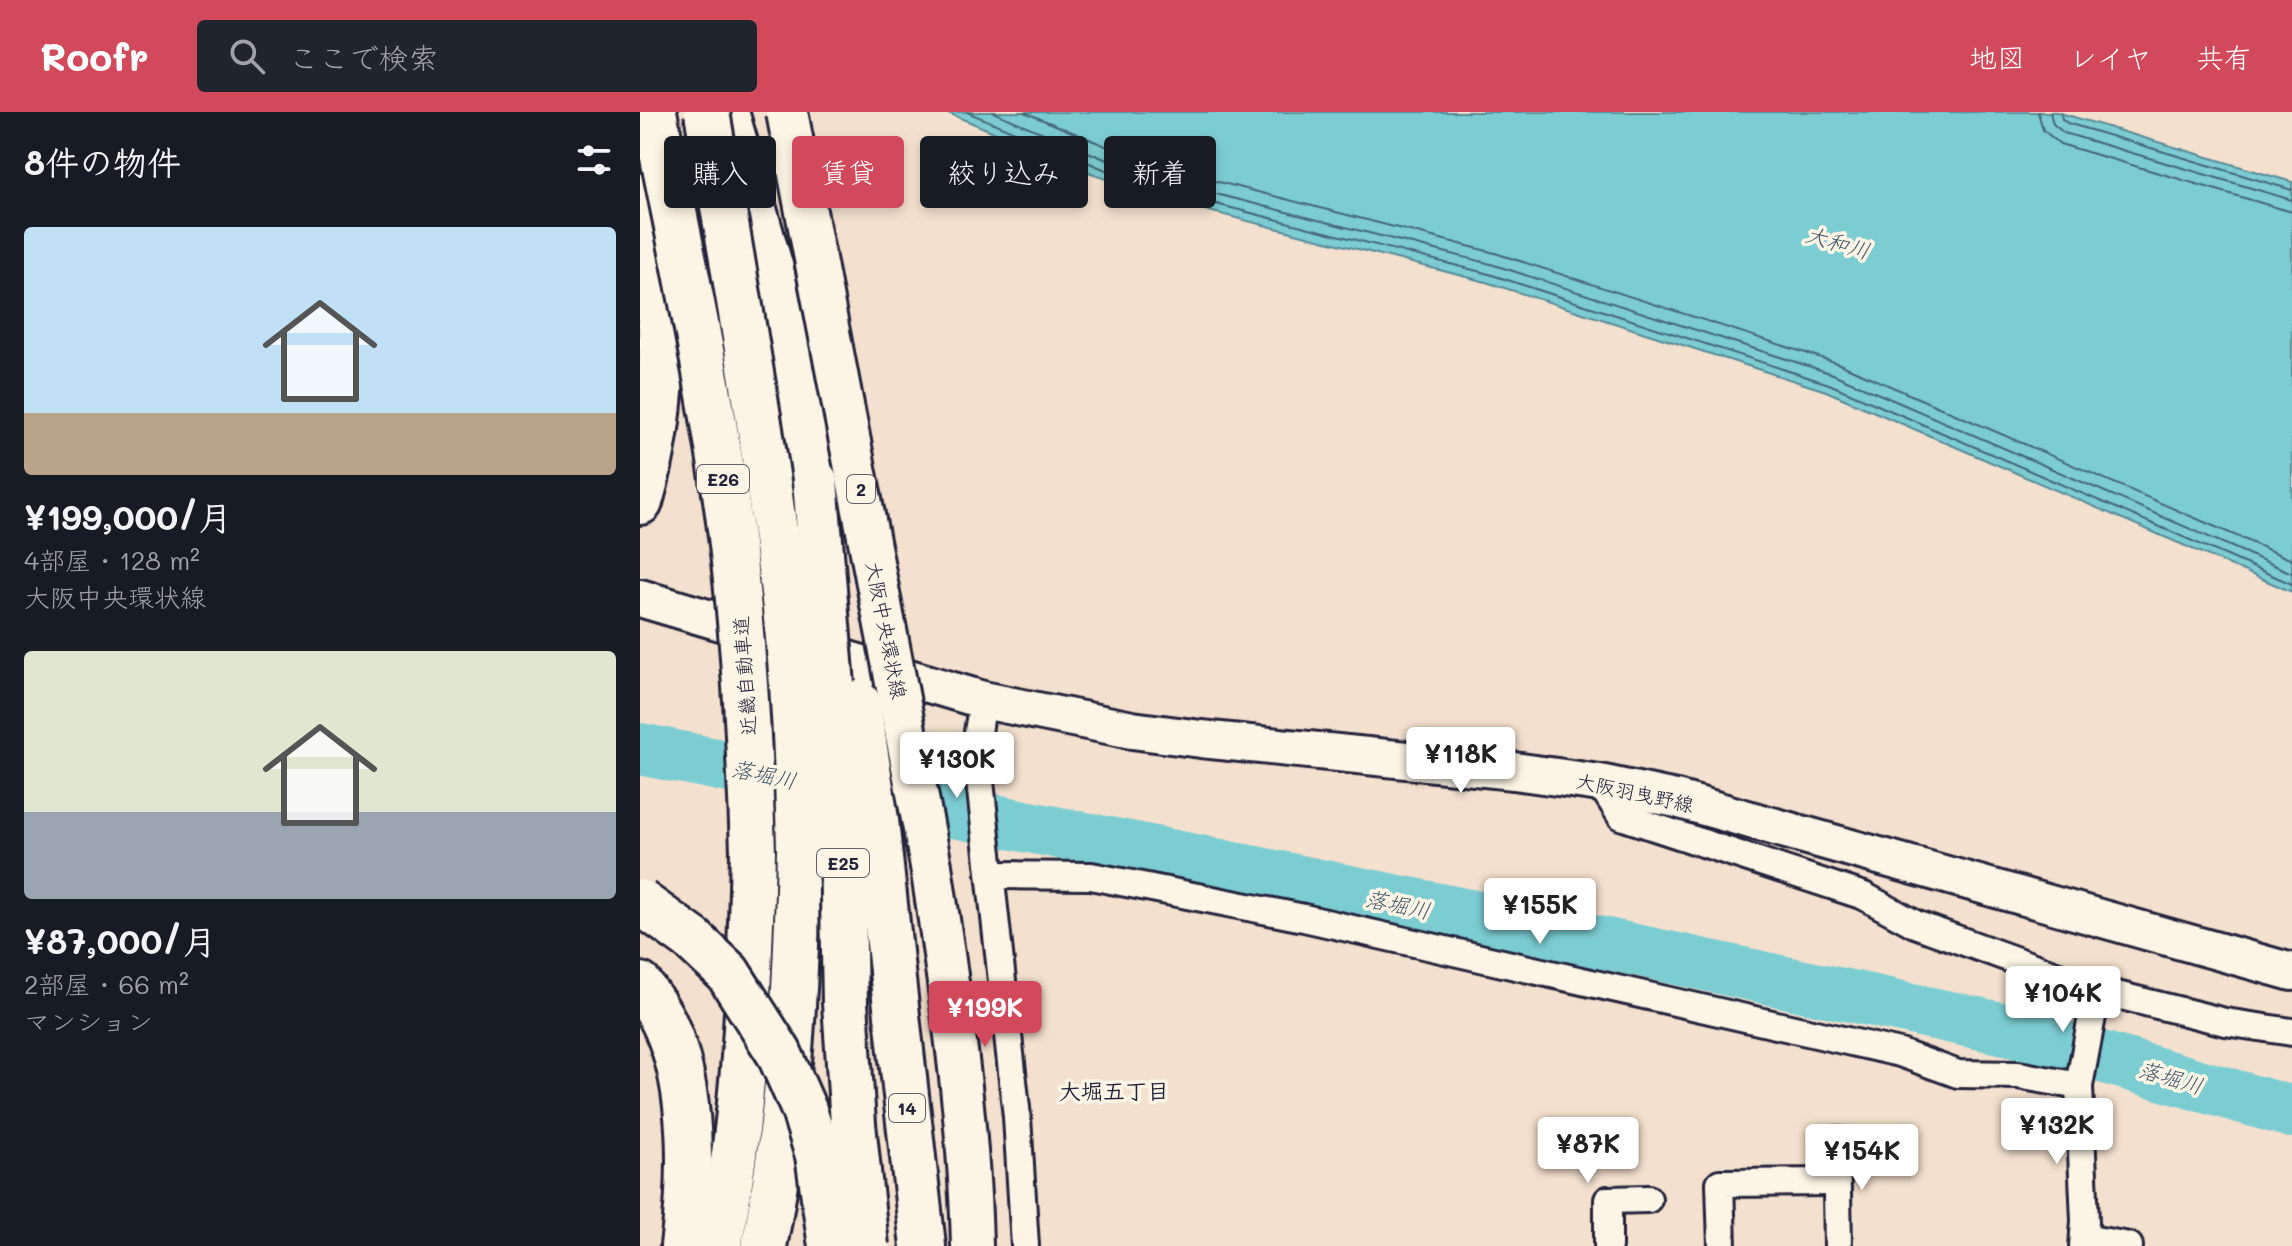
<!DOCTYPE html>
<html lang="ja">
<head>
<meta charset="utf-8">
<style>
	:root { --surface:#171b24; --page:#20242c; --text:#f1f3f6; --muted:#9ea1a6; --accent:#d1495b }
	body { margin:0; font-family:Mali,"Klee One",sans-serif; background:var(--page); color:var(--text); height:100vh; display:flex; flex-direction:column; font-size:30px; white-space:nowrap }
	* { box-sizing:border-box; margin:0 }
	p { font-size:26px; color:var(--muted) }
	.icon { flex:none; width:44px; height:44px; fill:none; stroke:currentColor; stroke-width:2; stroke-linecap:round; stroke-linejoin:round }
	.map { position:relative; flex:1; overflow:hidden }
	.details { display:flex; flex-direction:column; background:var(--surface); width:640px }
	.details>* { flex:none }
	.guide { position:absolute; left:24px; top:24px; width:760px; height:72px; display:flex; gap:16px }
	.price { position:absolute; translate:-50% -68px; padding:0 18px; border-radius:8px; background:#fff; color:#222; font-size:26px; line-height:52px; filter:drop-shadow(0 2px 4px #0008) }
	.price::after { content:''; position:absolute; left:50%; top:48px; width:24px; height:18px; margin-left:-12px; background:inherit; clip-path:polygon(0 0,100% 0,50% 100%) }
	.price.on { background:var(--accent); color:#fff }
	ul { padding:0; list-style:none }
	li { display:grid; align-content:center; gap:16px; height:424px; padding:0 24px }
	li span { display:grid; place-items:center; height:248px; border-radius:8px; color:#555 }
	li>.icon { margin-inline-start:auto }
	span .icon { width:144px; height:144px; fill:#fffc; stroke-width:1 }
	li b { font-size:34px }
	h2 { display:flex; justify-content:space-between; align-items:center; height:96px; padding:0 24px; font-size:34px }
	.tag { padding:0 28px; border-radius:8px; background:var(--surface); box-shadow:0 4px 12px #0003; font-size:28px; line-height:72px }
	.tag.on { background:var(--accent); color:#fff }
	header { display:flex; align-items:center; gap:48px; box-sizing:border-box; height:112px; padding:0 40px; background:var(--accent); color:#fff }
	header strong { font-size:38px }
	nav { display:flex; gap:44px; margin-inline-start:auto; font-size:28px }
	.search { width:560px; height:72px; background:var(--page); display:flex; align-items:center; gap:20px; box-sizing:border-box; padding:0 28px; border-radius:8px; color:var(--muted); font-size:30px }
	main { display:flex; flex:1; min-height:0 }
	.map>svg:first-child { display:block }
	.water { fill:#7bcdd2; stroke:#578996; stroke-width:2 }
	.lines { fill:none; stroke-linecap:round; stroke-linejoin:round }
	.shore { stroke:#466677; stroke-width:2 }
	.river { stroke:#7bcdd2; stroke-width:52 }
	.minor-casing { stroke:#22223b; stroke-width:32 }
	.secondary-casing { stroke:#22223b; stroke-width:42 }
	.primary-casing { stroke:#22223b; stroke-width:46 }
	.motorway-casing { stroke:#22223b; stroke-width:50 }
	.minor { stroke:#fcf5e5; stroke-width:26 }
	.secondary { stroke:#fcf5e5; stroke-width:36 }
	.primary { stroke:#fcf5e5; stroke-width:40 }
	.motorway { stroke:#fcf5e5; stroke-width:44 }
	.primary-bridge-casing { stroke:#22223b; stroke-width:46; stroke-linecap:butt }
	.motorway-bridge-casing { stroke:#22223b; stroke-width:50; stroke-linecap:butt }
	.primary-bridge { stroke:#fcf5e5; stroke-width:40 }
	.motorway-bridge { stroke:#fcf5e5; stroke-width:44 }
	.labels { text-anchor:middle; dominant-baseline:central; stroke-width:7; stroke-linejoin:round; paint-order:stroke }
	.shield { fill:#fcf5e5; stroke:#63616e; stroke-width:2 }
	.shield-label { font-size:18px; font-weight:bold; fill:#22223b }
	.street-label { font-size:20px; fill:#22223b; stroke:#fcf5e5 }
	.water-label { font-size:22px; font-style:italic; fill:#3d5568; stroke:#fcf5e5 }
	.neighbourhood-label { font-size:22px; font-weight:bold; fill:#22223b; stroke:#fcf5e5 }
</style>
</head>
<body>
<header>
<strong>Roofr</strong>
<div class="search"><svg class="icon" aria-label="search" viewBox="0 0 24 24"><circle cx="10" cy="10" r="6"/><path d="M15 15l6 6"/></svg>ここで検索</div>
<nav><a>地図</a><a>レイヤ</a><a>共有</a></nav>
</header>
<main>
<section class="details">
<h2>8件の物件<svg class="icon" aria-label="filters" viewBox="0 0 24 24"><path d="M4 7h16M4 17h16"/><circle cx="9" cy="7" r="2"/><circle cx="15" cy="17" r="2"/></svg></h2>
<ul>
<li><span style="background:linear-gradient(#bfe0f5 75%,#b9a48a 0)"><svg class="icon" aria-label="home" viewBox="0 0 24 24"><path d="M3 11l9-7 9 7M6 9v11h12V9"/></svg></span><div><b>¥199,000/月</b><p>4部屋 · 128 m²</p><p>大阪中央環状線</p></div></li>
<li><span style="background:linear-gradient(#dfe7d0 65%,#9aa5b1 0)"><svg class="icon" aria-label="home" viewBox="0 0 24 24"><path d="M3 11l9-7 9 7M6 9v11h12V9"/></svg></span><div><b>¥87,000/月</b><p>2部屋 · 66 m²</p><p>マンション</p></div></li>
</ul>
</section>
<div class="map">
<svg width="1652" height="1134" viewBox="0 0 1652 1134">
	<rect width="100%" height="100%" fill="#f4e0ce"/>
	<filter id="ink" filterUnits="userSpaceOnUse"><feTurbulence type="fractalNoise" baseFrequency=".0125" numOctaves="2"/><feDisplacementMap in="SourceGraphic" scale="16" xChannelSelector="R" yChannelSelector="G"/><feConvolveMatrix kernelMatrix="1 2 1 2 8 2 1 2 1" color-interpolation-filters="sRGB"/></filter>
	<g filter="url(#ink)">
		<!-- water -->
		<path class="water" d="M306,0H1417L1652,70V480L1186,279L846,170L499,81Z"/>
		<g class="lines">
			<!-- shore -->
			<g class="shore">
				<path d="M327,0L502,73L849,162L1189,272L1652,472"/>
				<path d="M353,0L505,64L851,152L1193,262L1652,461"/>
				<path d="M384,0L509,52L855,141L1197,251L1652,448"/>
				<path d="M1398,0L1403,18L1420,32L1652,100"/>
				<path d="M1410,0L1413,12L1424,21L1652,88"/>
				<path d="M1421,0L1422,7L1427,11L1652,78"/>
			</g>
			<!-- river -->
			<path class="river" d="M0,637L869,811L1365,917L1652,1000"/>
			<defs>
				<g id="minor">
					<path d="M343,588L336,633L377,1005L385,1134"/>
					<path d="M960,671L981,704L1224,784L1275,812L1457,878L1585,910L1652,920"/>
					<path d="M352,763L451,764L664,806L1260,941L1318,962L1378,963L1439,974"/>
					<path d="M1196,1028L1198,1134"/>
					<path d="M1444,1126L1489,1134"/>
					<path d="M968,1134V1088L1008,1087"/>
					<path d="M1082,1134L1080,1071L1196,1070"/>
					<path d="M1443,1134L1445,1109L1439,974L1457,878"/>
				</g>
				<path id="secondary" d="M0,486L343,588L492,618L561,627L874,659L960,671L1036,687L1652,860"/>
				<path id="primary" d="M291,754C310,880 329,1006 332,1134"/>
				<g id="motorway">
					<path d="M86,0L131,157L175,369"/>
					<path d="M0,83C6,118 14,152 18,187C26,255 19,324 0,390"/>
					<path d="M252,859L283,1134"/>
					<path d="M0,873C9,886 20,900 26,915C54,978 52,1067 43,1134"/>
					<path d="M79,1134C105,1004 110,871 113,739"/>
					<path d="M124,1134C150,1003 156,870 159,737"/>
				</g>
			</defs>
			<!-- minor casing -->
			<use href="#minor" class="minor-casing"/>
			<!-- secondary casing -->
			<use href="#secondary" class="secondary-casing"/>
			<!-- primary casing -->
			<use href="#primary" class="primary-casing"/>
			<!-- motorway casing -->
			<use href="#motorway" class="motorway-casing"/>
			<!-- minor -->
			<use href="#minor" class="minor"/>
			<!-- secondary -->
			<use href="#secondary" class="secondary"/>
			<!-- primary -->
			<use href="#primary" class="primary"/>
			<!-- motorway -->
			<use href="#motorway" class="motorway"/>
			<defs>
				<path id="primary-bridge" d="M147,0L291,754"/>
				<g id="motorway-bridge">
					<path d="M14,0C40,131 68,262 87,394C103,508 109,624 113,739"/>
					<path d="M67,0C94,162 124,324 144,488C154,571 157,654 159,737"/>
					<path d="M175,369L195,609L202,732L205,891L213,1012L226,1134"/>
					<path d="M218,591L236,708L252,859"/>
					<path d="M0,790L53,828L88,861L139,941L164,998L178,1043L191,1134"/>
				</g>
			</defs>
			<!-- primary-bridge casing -->
			<use href="#primary-bridge" class="primary-bridge-casing"/>
			<!-- motorway-bridge casing -->
			<use href="#motorway-bridge" class="motorway-bridge-casing"/>
			<!-- primary-bridge -->
			<use href="#primary-bridge" class="primary-bridge"/>
			<!-- motorway-bridge -->
			<use href="#motorway-bridge" class="motorway-bridge"/>
		</g>
	</g>
	<g class="labels">
		<!-- shield labels -->
		<g class="shield">
			<rect x="57" y="353" width="52" height="28" rx="6"/>
			<rect x="207" y="363" width="28" height="28" rx="6"/>
			<rect x="177" y="737" width="52" height="28" rx="6"/>
			<rect x="249" y="982" width="36" height="28" rx="6"/>
		</g>
		<g class="shield-label">
			<text x="83" y="367">E26</text>
			<text x="221" y="377">2</text>
			<text x="203" y="751">E25</text>
			<text x="267" y="996">14</text>
		</g>
		<!-- street labels -->
		<g class="street-label">
			<text transform="translate(247 518) rotate(79)">大阪中央環状線</text>
			<text transform="translate(104 564) rotate(-94)">近畿自動車道</text>
			<text transform="translate(995 680) rotate(12)">大阪羽曳野線</text>
		</g>
		<!-- water labels -->
		<g class="water-label">
			<text transform="translate(1198 130) rotate(16)">大和川</text>
			<text transform="translate(124 662) rotate(12)">落堀川</text>
			<text transform="translate(758 792) rotate(12)">落堀川</text>
			<text transform="translate(1531 965) rotate(16)">落堀川</text>
		</g>
		<!-- neighbourhood labels -->
		<g class="neighbourhood-label">
			<text x="474" y="978">大堀五丁目</text>
		</g>
	</g>
</svg>
<b class="price" style="left:821px;top:683px">¥118K</b>
<b class="price" style="left:317px;top:688px">¥130K</b>
<b class="price" style="left:900px;top:834px">¥155K</b>
<b class="price" style="left:1423px;top:922px">¥104K</b>
<b class="price on" style="left:345px;top:937px">¥199K</b>
<b class="price" style="left:1417px;top:1054px">¥132K</b>
<b class="price" style="left:948px;top:1073px">¥87K</b>
<b class="price" style="left:1222px;top:1080px">¥154K</b>
<div class="guide">
<a class="tag">購入</a>
<a class="tag on">賃貸</a>
<a class="tag">絞り込み</a>
<a class="tag">新着</a>
</div>
</div>
</main>
</body>
</html>
